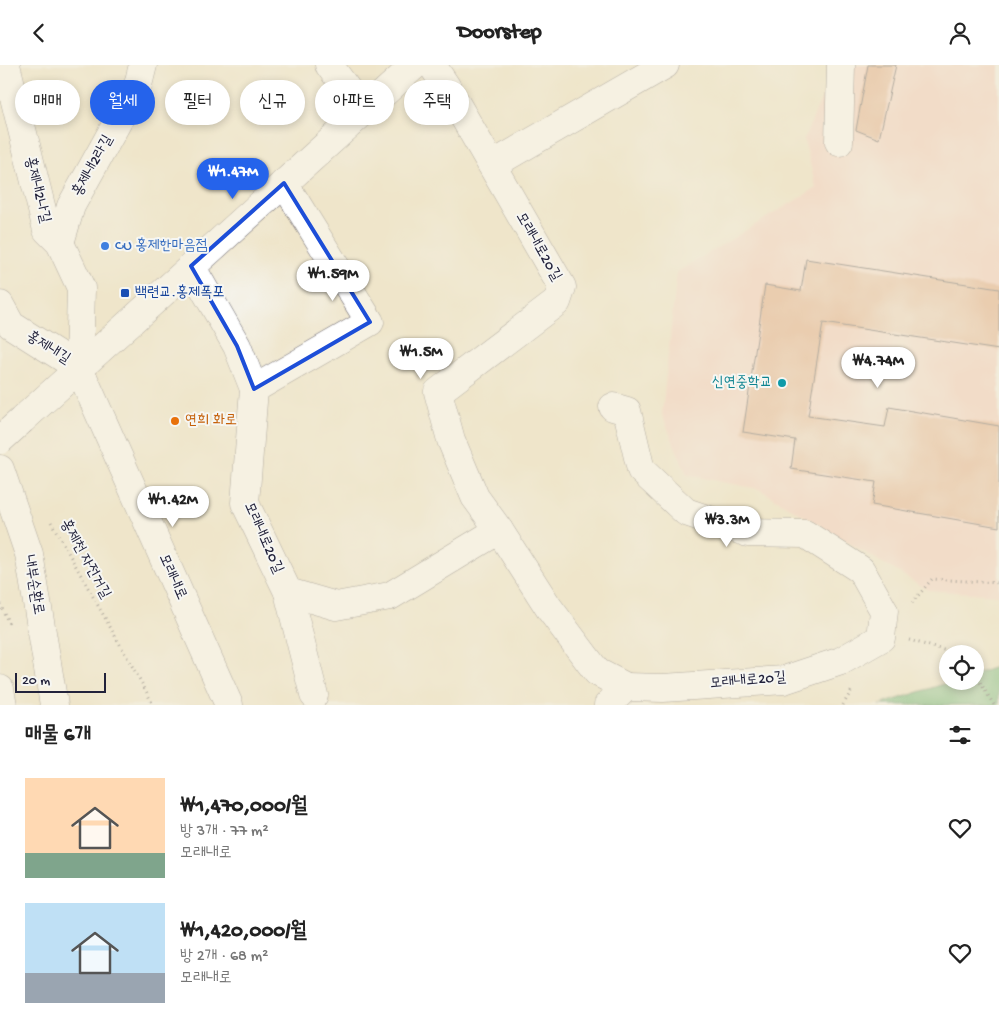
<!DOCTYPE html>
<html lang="ko">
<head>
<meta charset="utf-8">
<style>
	:root { --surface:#fff; --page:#f2f2f2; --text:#222; --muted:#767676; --accent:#2563eb }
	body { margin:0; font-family:"Gochi Hand","Poor Story",sans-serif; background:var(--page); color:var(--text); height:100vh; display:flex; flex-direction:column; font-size:19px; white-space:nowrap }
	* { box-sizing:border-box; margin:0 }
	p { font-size:16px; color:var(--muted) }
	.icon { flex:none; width:28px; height:28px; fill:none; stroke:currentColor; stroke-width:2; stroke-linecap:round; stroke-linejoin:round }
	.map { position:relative; height:640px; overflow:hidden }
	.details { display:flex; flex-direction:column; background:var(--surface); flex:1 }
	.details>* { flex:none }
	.guide { position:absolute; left:15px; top:15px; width:500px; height:45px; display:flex; gap:10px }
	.buttons { position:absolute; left:939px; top:580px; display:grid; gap:10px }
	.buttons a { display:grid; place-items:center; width:45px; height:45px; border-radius:50%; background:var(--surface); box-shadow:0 2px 8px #0003; font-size:25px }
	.scale { position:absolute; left:15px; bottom:12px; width:91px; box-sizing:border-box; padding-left:5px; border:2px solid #22223b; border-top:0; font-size:14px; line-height:18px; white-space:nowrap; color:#22223b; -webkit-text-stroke:4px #f6f6f2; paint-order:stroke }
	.price { position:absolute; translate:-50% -42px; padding:0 11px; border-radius:18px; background:#fff; color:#222; font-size:16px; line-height:32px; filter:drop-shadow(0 1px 2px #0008) }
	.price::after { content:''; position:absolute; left:50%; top:30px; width:15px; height:11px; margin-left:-8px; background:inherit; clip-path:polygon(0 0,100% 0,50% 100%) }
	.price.current { background:var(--accent); color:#fff }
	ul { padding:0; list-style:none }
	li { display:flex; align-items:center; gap:15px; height:125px; padding:0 25px }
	li span { display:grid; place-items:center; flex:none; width:140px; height:100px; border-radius:0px; color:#555 }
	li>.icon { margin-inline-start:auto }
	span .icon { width:60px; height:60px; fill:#fffc; stroke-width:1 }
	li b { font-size:21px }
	h2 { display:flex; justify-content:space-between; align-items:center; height:60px; padding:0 25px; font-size:21px }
	.pill { padding:0 18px; border-radius:22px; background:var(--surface); box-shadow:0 2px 8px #0003; font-size:18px; line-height:45px }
	.pill.current { background:var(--accent); color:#fff }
	header { display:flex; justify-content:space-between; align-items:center; height:65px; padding:0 25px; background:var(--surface); font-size:22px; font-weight:700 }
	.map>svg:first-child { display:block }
	.built { fill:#f7d1c6 }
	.forest { fill:#72b97f; stroke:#4a6e5d }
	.pier { fill:#efe5ca }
	.building { fill:#e4af8f }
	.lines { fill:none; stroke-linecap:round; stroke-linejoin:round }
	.minor-casing { stroke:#6a666d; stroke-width:29 }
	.major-casing { stroke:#6a666d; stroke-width:29 }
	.highway-casing { stroke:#6a666d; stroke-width:29 }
	.path { stroke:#6a666d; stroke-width:3; stroke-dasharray:1 4; stroke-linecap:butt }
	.minor { stroke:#fff; stroke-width:28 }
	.major { stroke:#fff; stroke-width:28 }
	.highway { stroke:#fff; stroke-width:28 }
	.major-bridge-casing { stroke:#6a666d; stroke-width:29; stroke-linecap:butt }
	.major-bridge { stroke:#fff; stroke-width:28 }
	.marked { fill:none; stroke:#1d4ed8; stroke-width:4; stroke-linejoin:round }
	.shop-dot { fill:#3f7fe0; stroke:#f6f6f2; stroke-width:2 }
	.transit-dot { fill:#1a4fb4; stroke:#f6f6f2; stroke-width:2 }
	.culture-dot { fill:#0f9aa8; stroke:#f6f6f2; stroke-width:2 }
	.food-dot { fill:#e8710a; stroke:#f6f6f2; stroke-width:2 }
	.labels { text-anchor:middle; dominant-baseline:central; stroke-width:4; stroke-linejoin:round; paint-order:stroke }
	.street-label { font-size:15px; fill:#22223b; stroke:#f6f6f2 }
	.shop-label { font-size:15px; fill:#366cbe; stroke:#f6f6f2; text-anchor:start }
	.transit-label { font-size:15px; fill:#164399; stroke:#f6f6f2; text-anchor:start }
	.culture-label { font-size:15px; fill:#0d838f; stroke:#f6f6f2; text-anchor:end }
	.food-label { font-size:15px; fill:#c56008; stroke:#f6f6f2; text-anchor:start }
</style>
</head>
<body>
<header><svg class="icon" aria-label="back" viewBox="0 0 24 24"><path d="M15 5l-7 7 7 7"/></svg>Doorstep<svg class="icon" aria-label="person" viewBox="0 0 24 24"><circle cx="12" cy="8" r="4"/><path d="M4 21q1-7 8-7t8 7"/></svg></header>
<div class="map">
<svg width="999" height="640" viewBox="0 0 999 640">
	<rect width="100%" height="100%" fill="#f6f6f2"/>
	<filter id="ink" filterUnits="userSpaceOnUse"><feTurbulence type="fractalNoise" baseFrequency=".02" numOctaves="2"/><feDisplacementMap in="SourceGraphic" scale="10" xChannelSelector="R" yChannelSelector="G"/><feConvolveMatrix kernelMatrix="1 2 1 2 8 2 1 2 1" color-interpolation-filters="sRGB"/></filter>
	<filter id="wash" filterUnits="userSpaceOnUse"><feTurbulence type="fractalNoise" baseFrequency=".0096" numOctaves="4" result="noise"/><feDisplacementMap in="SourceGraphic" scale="20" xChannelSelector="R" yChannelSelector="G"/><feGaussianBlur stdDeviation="1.12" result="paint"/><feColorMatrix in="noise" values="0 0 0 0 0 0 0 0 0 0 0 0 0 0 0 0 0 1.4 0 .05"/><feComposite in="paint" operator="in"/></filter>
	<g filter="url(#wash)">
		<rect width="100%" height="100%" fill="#efe5ca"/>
		<!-- built -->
		<path class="built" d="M836,0H999V530L928,525L759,424L687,410L662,349L677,207L816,123L804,74Z"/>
		<!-- forest -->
		<path class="forest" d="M999,601V640H879L953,616H975V609Z"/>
		<!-- pier -->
		<path class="pier" d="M0,369L7,381L78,549L92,640H54L24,582L0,522Z"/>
		<g id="blocks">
			<!-- building -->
			<g class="building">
				<path d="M868,0H896L879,74L856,65Z"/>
				<path d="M806,194L999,224V285L823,258L808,351L885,362L889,342L999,361V462L872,440L876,417L791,404L795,375L743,367L765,220L801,226Z"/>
			</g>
		</g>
	</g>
	<g filter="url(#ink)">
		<use href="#blocks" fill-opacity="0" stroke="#6a666d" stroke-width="1"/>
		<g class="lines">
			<defs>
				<g id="minor">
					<path d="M6,0L47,165L60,178L81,223L79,303L229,640"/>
					<path d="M329,0L363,46"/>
					<path d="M432,0L446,21L562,222L557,237L438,327L451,375L475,432L499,465L549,543L597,607L626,622"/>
					<path d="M839,77L841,0"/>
					<path d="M492,100L665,0"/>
					<path d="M60,178L71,141L138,20L143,0"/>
					<path d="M191,201L237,281L254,324L245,438L288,527L336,541L390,531L499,465"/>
					<path d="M0,240L11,260L79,303"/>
					<path d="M254,324L370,257L284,118"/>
					<path d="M288,527L314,630"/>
					<path d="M608,640L626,622L663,623L784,615L841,596L881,573L884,546L861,505L805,469L748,468L686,447L641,405L627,346L613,342"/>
				</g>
				<path id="major" d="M22,355L415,0"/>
				<g id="highway">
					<path d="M0,404L29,489L54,640"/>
					<path d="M0,624L3,640"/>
				</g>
			</defs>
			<!-- minor casing -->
			<use href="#minor" class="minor-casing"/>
			<!-- major casing -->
			<use href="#major" class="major-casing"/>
			<!-- highway casing -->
			<use href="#highway" class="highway-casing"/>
			<!-- path -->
			<g class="path">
				<path d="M51,457L145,624L153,640"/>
				<path d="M912,538L932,514L999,518"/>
				<path d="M0,539L9,559"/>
				<path d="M909,575L957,589"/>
				<path d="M975,609L994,640"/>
				<path d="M843,640L853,623"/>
			</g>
			<!-- minor -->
			<use href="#minor" class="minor"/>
			<!-- major -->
			<use href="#major" class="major"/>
			<!-- highway -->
			<use href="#highway" class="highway"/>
			<defs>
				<path id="major-bridge" d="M0,375L22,355"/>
			</defs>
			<!-- major-bridge casing -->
			<use href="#major-bridge" class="major-bridge-casing"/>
			<!-- major-bridge -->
			<use href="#major-bridge" class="major-bridge"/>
		</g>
	</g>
	<!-- marked area -->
	<path d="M0 0H999V640H0ZM284,118L370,257L254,324L237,281L191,201Z" fill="#efe5ca" fill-opacity=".55" fill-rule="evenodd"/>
	<path class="marked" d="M284,118L370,257L254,324L237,281L191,201Z"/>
	<!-- markers -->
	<circle class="shop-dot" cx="105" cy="181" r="5"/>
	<rect class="transit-dot" x="120" y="223" width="10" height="10" rx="2.5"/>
	<circle class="culture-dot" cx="782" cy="318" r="5"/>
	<circle class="food-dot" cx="175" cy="356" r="5"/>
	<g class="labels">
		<!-- street labels -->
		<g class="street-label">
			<text transform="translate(93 101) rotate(-61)">홍제내2라길</text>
			<text transform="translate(37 125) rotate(76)">홍제내2나길</text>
			<text transform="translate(538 182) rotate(60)">모래내로20길</text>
			<text transform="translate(48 283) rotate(32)">홍제내길</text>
			<text transform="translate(263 473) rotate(66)">모래내로20길</text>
			<text transform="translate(85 494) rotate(61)">홍제천 자전거길</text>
			<text transform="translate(172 512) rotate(66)">모래내로</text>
			<text transform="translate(33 520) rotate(80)">내부순환로</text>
			<text transform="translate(748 616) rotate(-5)">모래내로20길</text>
		</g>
		<!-- shop labels -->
		<g class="shop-label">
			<text x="115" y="181">CU 홍제한마음점</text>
		</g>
		<!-- transit labels -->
		<g class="transit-label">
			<text x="135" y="228">백련교.홍제폭포</text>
		</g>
		<!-- culture labels -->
		<g class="culture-label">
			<text x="772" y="318">신연중학교</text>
		</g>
		<!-- food labels -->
		<g class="food-label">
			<text x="185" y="356">연희 화로</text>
		</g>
	</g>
</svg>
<div class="buttons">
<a><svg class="icon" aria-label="locate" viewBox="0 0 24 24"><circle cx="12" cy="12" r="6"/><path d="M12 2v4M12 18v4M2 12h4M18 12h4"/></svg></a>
</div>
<div class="scale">20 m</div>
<b class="price current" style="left:233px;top:135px">₩1.47M</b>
<b class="price" style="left:333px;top:237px">₩1.59M</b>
<b class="price" style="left:421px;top:315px">₩1.5M</b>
<b class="price" style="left:878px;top:324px">₩4.74M</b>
<b class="price" style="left:173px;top:463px">₩1.42M</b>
<b class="price" style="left:727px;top:483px">₩3.3M</b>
<div class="guide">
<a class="pill">매매</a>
<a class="pill current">월세</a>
<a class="pill">필터</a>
<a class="pill">신규</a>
<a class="pill">아파트</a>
<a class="pill">주택</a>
</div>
</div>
<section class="details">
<h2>매물 6개<svg class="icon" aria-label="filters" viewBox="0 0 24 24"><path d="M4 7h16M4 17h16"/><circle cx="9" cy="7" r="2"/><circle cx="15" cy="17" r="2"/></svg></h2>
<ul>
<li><span style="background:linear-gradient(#ffd9b3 75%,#7fa58c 0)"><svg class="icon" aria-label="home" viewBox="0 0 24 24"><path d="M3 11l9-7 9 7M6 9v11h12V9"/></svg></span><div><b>₩1,470,000/월</b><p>방 3개 · 77 m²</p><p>모래내로</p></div><svg class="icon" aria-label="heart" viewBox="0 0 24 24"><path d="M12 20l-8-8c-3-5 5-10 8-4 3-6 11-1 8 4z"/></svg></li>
<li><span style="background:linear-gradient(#bfe0f5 70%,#9aa5b1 0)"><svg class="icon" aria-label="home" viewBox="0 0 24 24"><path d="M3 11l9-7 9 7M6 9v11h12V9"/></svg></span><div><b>₩1,420,000/월</b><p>방 2개 · 68 m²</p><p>모래내로</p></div><svg class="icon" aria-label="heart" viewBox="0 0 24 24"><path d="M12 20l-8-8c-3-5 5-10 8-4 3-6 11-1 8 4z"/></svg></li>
</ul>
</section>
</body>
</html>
